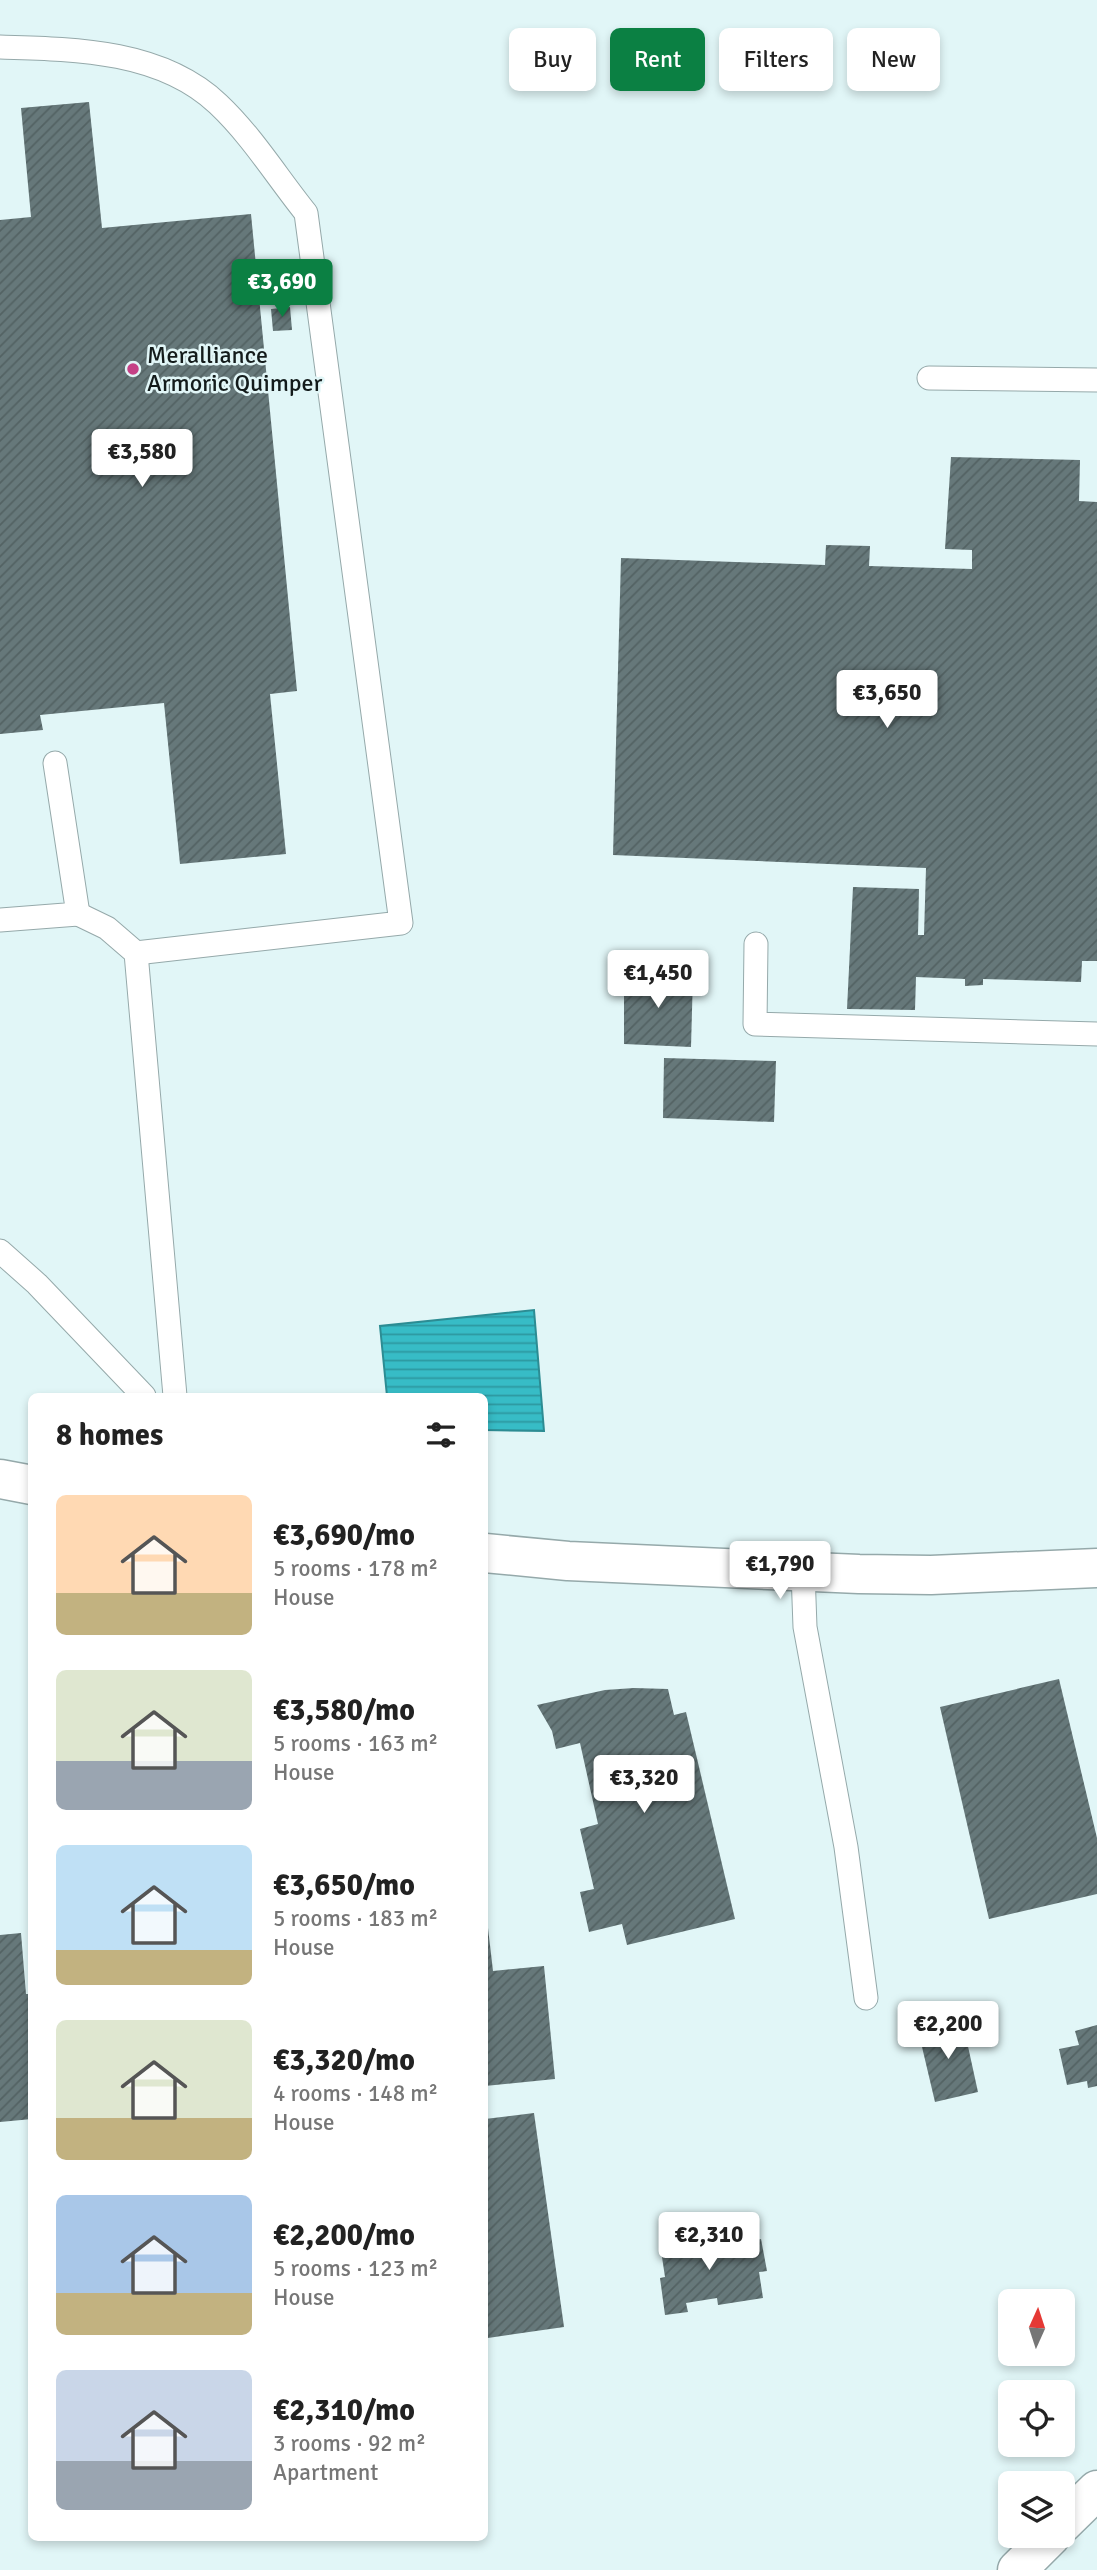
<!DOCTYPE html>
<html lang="en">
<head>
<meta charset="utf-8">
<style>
	:root { --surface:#fff; --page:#f6f6f6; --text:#222; --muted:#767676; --accent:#0b8043 }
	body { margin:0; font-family:Signika,sans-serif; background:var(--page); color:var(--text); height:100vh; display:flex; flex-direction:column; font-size:26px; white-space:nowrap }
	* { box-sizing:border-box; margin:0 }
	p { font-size:23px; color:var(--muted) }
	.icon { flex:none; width:38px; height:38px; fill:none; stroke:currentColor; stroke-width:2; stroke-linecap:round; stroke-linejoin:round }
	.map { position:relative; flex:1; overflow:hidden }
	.details { position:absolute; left:28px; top:1393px; width:460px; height:1148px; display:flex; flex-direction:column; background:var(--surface); border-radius:10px; box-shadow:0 4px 10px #0003 }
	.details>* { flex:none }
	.guide { position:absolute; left:509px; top:28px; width:481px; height:63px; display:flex; gap:14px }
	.needle { width:46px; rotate:3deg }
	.controls { position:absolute; left:998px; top:2289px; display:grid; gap:14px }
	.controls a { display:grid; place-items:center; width:77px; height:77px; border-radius:10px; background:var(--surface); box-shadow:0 4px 10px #0003; font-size:35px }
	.price { position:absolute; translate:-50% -60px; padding:0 16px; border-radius:7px; background:#fff; color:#222; font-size:23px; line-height:46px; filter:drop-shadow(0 2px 4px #0008) }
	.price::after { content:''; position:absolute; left:50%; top:42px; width:21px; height:16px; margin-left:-10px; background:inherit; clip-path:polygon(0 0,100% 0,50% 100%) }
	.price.active { background:var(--accent); color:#fff }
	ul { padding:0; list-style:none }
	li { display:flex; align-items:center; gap:21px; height:175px; padding:0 28px }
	li span { display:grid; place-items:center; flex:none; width:196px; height:140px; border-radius:10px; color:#555 }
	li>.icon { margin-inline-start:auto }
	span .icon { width:84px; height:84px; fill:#fffc; stroke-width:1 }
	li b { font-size:30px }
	h2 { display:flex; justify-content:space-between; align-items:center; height:84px; padding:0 28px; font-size:30px }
	.chip { padding:0 24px; border-radius:10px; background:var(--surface); box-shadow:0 4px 10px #0003; font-size:24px; line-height:63px }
	.chip.active { background:var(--accent); color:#fff }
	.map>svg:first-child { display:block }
	.water { fill:url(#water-rules); stroke:#2c8c93; stroke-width:2 }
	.building { fill:url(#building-hatch) }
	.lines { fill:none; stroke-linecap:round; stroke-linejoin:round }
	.lane-casing { stroke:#95a9aa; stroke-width:25 }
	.street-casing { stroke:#95a9aa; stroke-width:41 }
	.lane { stroke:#fff; stroke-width:23 }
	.street { stroke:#fff; stroke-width:38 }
	.poi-dot { fill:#c54186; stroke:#e1f6f7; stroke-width:2.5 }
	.labels { text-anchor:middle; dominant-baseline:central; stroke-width:5; stroke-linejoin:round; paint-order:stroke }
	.poi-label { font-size:24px; fill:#131b1b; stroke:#e1f6f7; text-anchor:start }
</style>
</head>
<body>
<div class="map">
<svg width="1097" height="2570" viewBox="0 0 1097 2570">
	<defs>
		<pattern id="water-rules" width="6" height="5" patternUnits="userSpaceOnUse" patternTransform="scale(1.75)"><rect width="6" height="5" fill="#37bcc6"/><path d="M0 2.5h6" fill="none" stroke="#2d98a0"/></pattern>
		<pattern id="building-hatch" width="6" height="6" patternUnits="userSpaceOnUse" patternTransform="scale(1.75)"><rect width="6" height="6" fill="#66787a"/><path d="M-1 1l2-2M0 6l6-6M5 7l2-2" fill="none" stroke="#536263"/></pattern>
	</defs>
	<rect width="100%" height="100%" fill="#e1f6f7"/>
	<!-- water -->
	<path class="water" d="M534,1310L544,1431L485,1430V1396H387L380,1326Z"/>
	<!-- building -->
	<g class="building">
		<path d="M89,102L102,228L251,214L297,691L270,694L286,854L180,864L164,703L40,715L43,730L0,734V220L31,217L21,108Z"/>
		<path d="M290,307L292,330L273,331L271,309Z"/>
		<path d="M951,457L1080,460L1079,501L1097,502V961H1082L1081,982L983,979V985L965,986V979L916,977L915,1010L847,1009L853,887L919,889L918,935H924L926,868L613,855L621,558L825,565L826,545L870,546L869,566L972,569V550L945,549Z"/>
		<path d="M624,974L693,975L691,1047L624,1044Z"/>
		<path d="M664,1058L776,1061L774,1122L663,1118Z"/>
		<path d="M1059,1679L1097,1838V1894L989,1919L940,1707Z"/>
		<path d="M634,1688L668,1689L674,1715L686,1712L735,1919L627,1945L622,1924L589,1932L580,1892L594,1889L580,1829L598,1824L580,1743L556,1749L552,1731L537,1705L605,1690Z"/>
		<path d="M485,1902L493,1971L544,1966L555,2079L485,2086Z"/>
		<path d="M21,1933L26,1994H32V2119L0,2122V1935Z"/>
		<path d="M962,2019L978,2092L935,2102L918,2030Z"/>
		<path d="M1097,2025V2086L1088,2088L1087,2081L1067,2085L1059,2049L1079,2045L1075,2031Z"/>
		<path d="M534,2113L564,2327L488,2338L485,2313V2119Z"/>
		<path d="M704,2231L707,2254L732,2251L731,2244L761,2239L767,2271L759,2272L763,2298L718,2305L717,2298L686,2303L688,2312L665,2315L660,2278L665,2277L659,2237Z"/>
	</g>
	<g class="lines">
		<defs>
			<g id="lane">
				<path d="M0,47C74,49 161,50 218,104C252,136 277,177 306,213L401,923L136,953"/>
				<path d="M929,378L1097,380"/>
				<path d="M78,914L107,928L136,953L175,1396"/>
				<path d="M0,920L78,914L55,763"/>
				<path d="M756,944L755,1024L1097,1034"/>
				<path d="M0,1251L37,1284L144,1396"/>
				<path d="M803,1572L805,1627L846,1847L866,1998"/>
			</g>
			<g id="street">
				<path d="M0,1479L32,1485"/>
				<path d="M485,1553L568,1561L859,1574L931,1575L1097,1568"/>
				<path d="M1062,2524L1097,2490"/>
				<path d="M1017,2570L1051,2536"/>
			</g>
		</defs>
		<!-- lane casing -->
		<use href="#lane" class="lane-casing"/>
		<!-- street casing -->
		<use href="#street" class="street-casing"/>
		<!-- lane -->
		<use href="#lane" class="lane"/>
		<!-- street -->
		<use href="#street" class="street"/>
	</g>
	<!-- markers -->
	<circle class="poi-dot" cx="133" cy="369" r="7"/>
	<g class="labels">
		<!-- poi labels -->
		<g class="poi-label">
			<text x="147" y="355">Meralliance<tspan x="147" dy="28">Armoric Quimper</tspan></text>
		</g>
	</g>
</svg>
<div class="controls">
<a><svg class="needle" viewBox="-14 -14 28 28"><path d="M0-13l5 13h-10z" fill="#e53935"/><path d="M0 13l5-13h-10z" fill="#767676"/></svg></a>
<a><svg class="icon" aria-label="locate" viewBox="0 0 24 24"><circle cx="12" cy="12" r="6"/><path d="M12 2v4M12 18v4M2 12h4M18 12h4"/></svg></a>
<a><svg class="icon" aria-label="layers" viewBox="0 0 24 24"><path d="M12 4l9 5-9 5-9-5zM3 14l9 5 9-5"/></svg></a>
</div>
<b class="price active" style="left:282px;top:319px">€3,690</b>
<b class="price" style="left:142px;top:489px">€3,580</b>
<b class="price" style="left:887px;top:730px">€3,650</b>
<b class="price" style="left:658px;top:1010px">€1,450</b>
<b class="price" style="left:780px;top:1601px">€1,790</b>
<b class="price" style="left:644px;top:1815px">€3,320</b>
<b class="price" style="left:948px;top:2061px">€2,200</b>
<b class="price" style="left:709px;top:2272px">€2,310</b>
<div class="guide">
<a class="chip">Buy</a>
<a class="chip active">Rent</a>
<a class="chip">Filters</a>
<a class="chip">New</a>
</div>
<section class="details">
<h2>8 homes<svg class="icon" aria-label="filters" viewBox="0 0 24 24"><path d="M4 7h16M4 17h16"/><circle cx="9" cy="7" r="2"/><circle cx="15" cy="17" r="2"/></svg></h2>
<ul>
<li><span style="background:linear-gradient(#ffd9b3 70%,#c2b280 0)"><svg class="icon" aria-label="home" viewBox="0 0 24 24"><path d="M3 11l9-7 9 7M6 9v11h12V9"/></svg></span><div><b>€3,690/mo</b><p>5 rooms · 178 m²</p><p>House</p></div></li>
<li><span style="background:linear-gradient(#dfe7d0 65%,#9aa5b1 0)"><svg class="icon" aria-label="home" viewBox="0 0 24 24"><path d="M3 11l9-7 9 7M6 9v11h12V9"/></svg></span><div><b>€3,580/mo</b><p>5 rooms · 163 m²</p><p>House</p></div></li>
<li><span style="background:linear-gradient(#bfe0f5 75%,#c2b280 0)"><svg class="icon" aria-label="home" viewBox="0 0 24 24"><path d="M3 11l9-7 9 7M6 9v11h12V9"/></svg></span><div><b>€3,650/mo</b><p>5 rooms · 183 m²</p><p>House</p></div></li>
<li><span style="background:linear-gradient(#dfe7d0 70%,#c2b280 0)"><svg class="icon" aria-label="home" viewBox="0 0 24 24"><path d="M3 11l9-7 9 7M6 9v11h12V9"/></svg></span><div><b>€3,320/mo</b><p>4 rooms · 148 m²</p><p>House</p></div></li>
<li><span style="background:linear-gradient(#a9c7e8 70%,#c2b280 0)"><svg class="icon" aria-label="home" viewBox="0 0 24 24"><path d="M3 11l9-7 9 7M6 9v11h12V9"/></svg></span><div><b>€2,200/mo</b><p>5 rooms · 123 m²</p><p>House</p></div></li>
<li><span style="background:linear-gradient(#c9d6e8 65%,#9aa5b1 0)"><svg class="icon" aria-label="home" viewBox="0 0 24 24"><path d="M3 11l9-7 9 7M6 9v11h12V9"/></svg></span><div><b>€2,310/mo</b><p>3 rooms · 92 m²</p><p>Apartment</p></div></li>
</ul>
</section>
</div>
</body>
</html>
